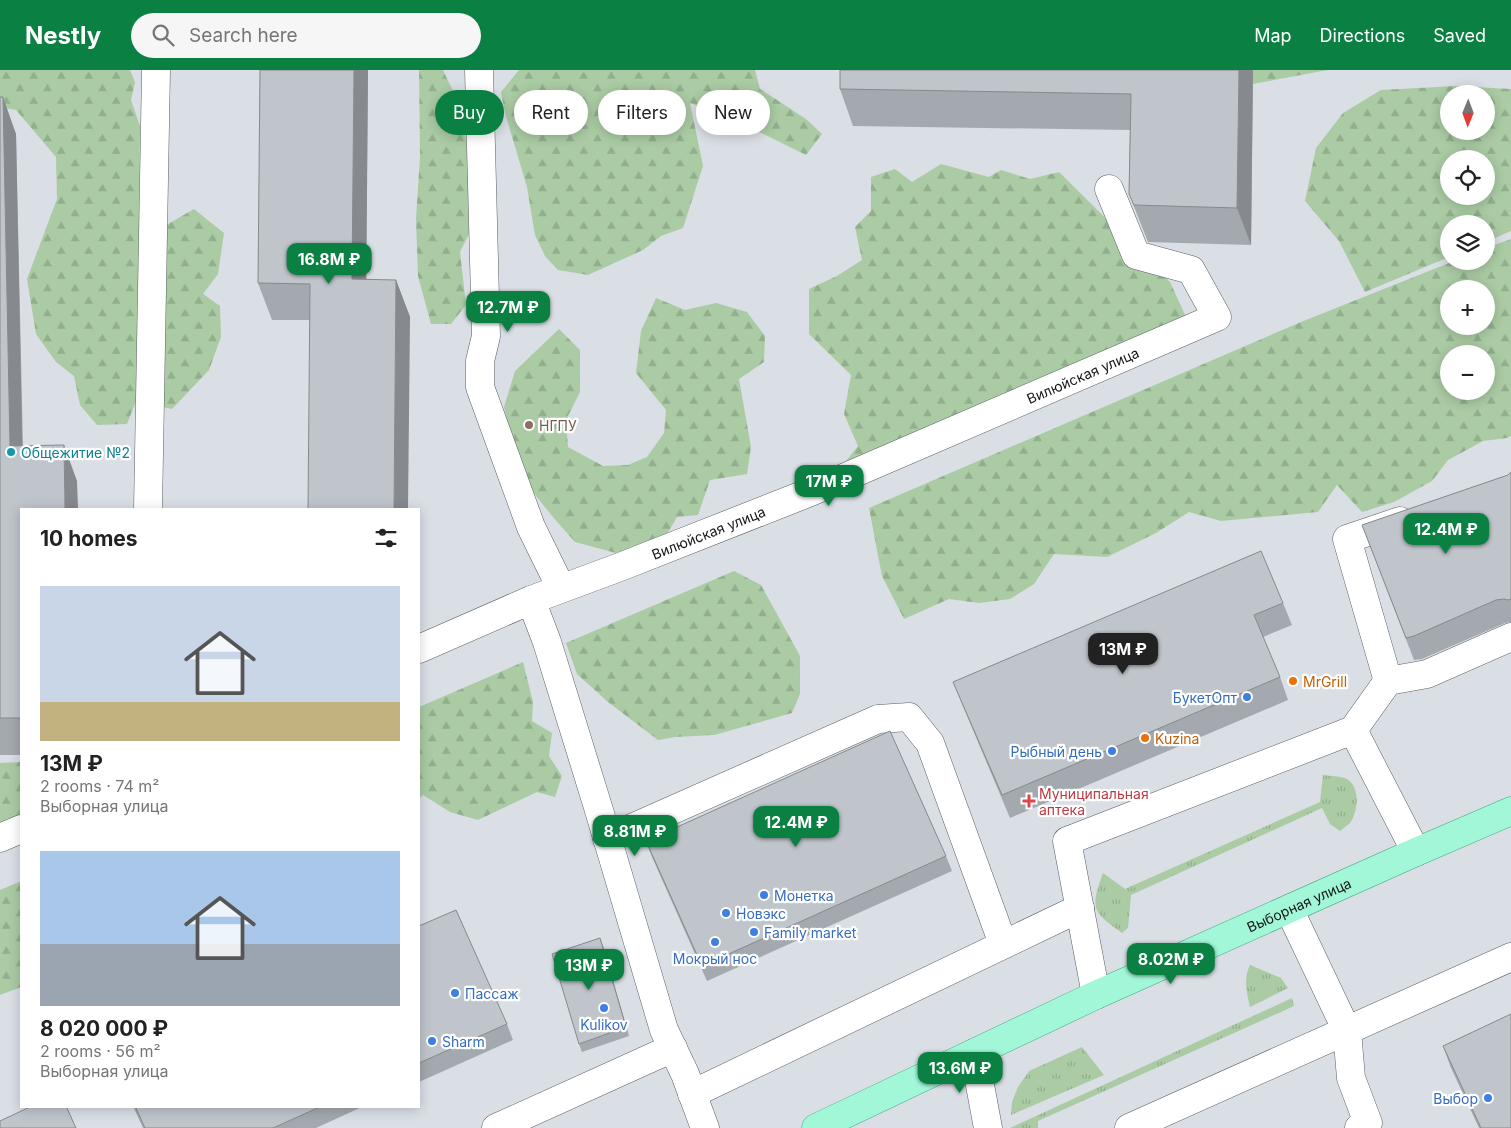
<!DOCTYPE html>
<html lang="en">
<head>
<meta charset="utf-8">
<style>
	:root { --surface:#fff; --page:#f6f6f6; --text:#222; --muted:#767676; --accent:#0b8043 }
	body { margin:0; font-family:Inter,sans-serif; background:var(--page); color:var(--text); height:100vh; display:flex; flex-direction:column; font-size:19px; white-space:nowrap }
	* { box-sizing:border-box; margin:0 }
	p { font-size:16px; color:var(--muted) }
	.icon { flex:none; width:28px; height:28px; fill:none; stroke:currentColor; stroke-width:2; stroke-linecap:round; stroke-linejoin:round }
	.map { position:relative; flex:1; overflow:hidden }
	.drawer { position:absolute; left:20px; top:438px; width:400px; height:600px; display:flex; flex-direction:column; background:var(--surface); border-radius:0px; box-shadow:0 2px 12px #0003 }
	.drawer>* { flex:none }
	.top-card { position:absolute; left:435px; top:20px; width:475px; height:45px; display:flex; gap:10px }
	.needle { width:32px; rotate:181deg }
	.buttons { position:absolute; left:1440px; top:15px; display:grid; gap:10px }
	.buttons a { display:grid; place-items:center; width:55px; height:55px; border-radius:50%; background:var(--surface); box-shadow:0 2px 12px #0003; font-size:25px }
	.price { position:absolute; translate:-50% -42px; padding:0 11px; border-radius:10px; background:var(--accent); color:#fff; font-size:16px; line-height:32px; filter:drop-shadow(0 1px 2px #0008) }
	.price::after { content:''; position:absolute; left:50%; top:30px; width:15px; height:11px; margin-left:-8px; background:inherit; clip-path:polygon(0 0,100% 0,50% 100%) }
	.price.selected { background:#222; color:#fff }
	ul { padding:0; list-style:none }
	li { display:grid; align-content:center; gap:10px; height:265px; padding:0 20px }
	li span { display:grid; place-items:center; height:155px; border-radius:0px; color:#555 }
	li>.icon { margin-inline-start:auto }
	span .icon { width:90px; height:90px; fill:#fffc; stroke-width:1 }
	li b { font-size:21px }
	h2 { display:flex; justify-content:space-between; align-items:center; height:60px; padding:0 20px; font-size:21px }
	.pill { padding:0 18px; border-radius:22px; background:var(--surface); box-shadow:0 2px 12px #0003; font-size:18px; line-height:45px }
	.pill.selected { background:var(--accent); color:#fff }
	header { display:flex; align-items:center; gap:30px; box-sizing:border-box; height:70px; padding:0 25px; background:var(--accent); color:#fff }
	header strong { font-size:24px }
	nav { display:flex; gap:28px; margin-inline-start:auto; font-size:18px }
	.search { width:350px; height:45px; background:var(--page); display:flex; align-items:center; gap:12px; box-sizing:border-box; padding:0 18px; border-radius:28px; color:var(--muted); font-size:19px }
	.map>svg:first-child { display:block }
	.grass { fill:url(#grass-tufts) }
	.forest { fill:url(#forest-firs); fill-rule:evenodd }
	.lines { fill:none; stroke-linecap:round; stroke-linejoin:round }
	.minor-casing { stroke:#5a5f64; stroke-width:29 }
	.major-casing { stroke:#48a584; stroke-width:29 }
	.minor { stroke:#fff; stroke-width:28 }
	.major { stroke:#a2f7d8; stroke-width:28 }
	.wall { fill:#a4a9af }
	.shaded-wall { fill:#868a8e }
	.building { fill:#bfc5cb; stroke:#868a8e }
	.education-dot { fill:#8d6e63; stroke:#fff; stroke-width:2 }
	.culture-dot { fill:#0f9aa8; stroke:#fff; stroke-width:2 }
	.food-dot { fill:#e8710a; stroke:#fff; stroke-width:2 }
	.shop-dot { fill:#3f7fe0; stroke:#fff; stroke-width:2 }
	.health-dot { fill:#e0444e; stroke:#fff; stroke-width:2 }
	.labels { text-anchor:middle; dominant-baseline:central; stroke-width:4.5; stroke-linejoin:round; paint-order:stroke }
	.street-label { font-size:14px; fill:#151719; stroke:#fff }
	.education-label { font-size:14px; fill:#785e54; stroke:#fff; text-anchor:start }
	.culture-label { font-size:14px; fill:#0d838f; stroke:#fff; text-anchor:start }
	.food-label { font-size:14px; fill:#c56008; stroke:#fff; text-anchor:start }
	.shop-label { font-size:14px; fill:#366cbe; stroke:#fff; text-anchor:start }
	.health-label { font-size:14px; fill:#be3a42; stroke:#fff; text-anchor:start }
</style>
</head>
<body>
<header>
<strong>Nestly</strong>
<div class="search"><svg class="icon" aria-label="search" viewBox="0 0 24 24"><circle cx="10" cy="10" r="6"/><path d="M15 15l6 6"/></svg>Search here</div>
<nav><a>Map</a><a>Directions</a><a>Saved</a></nav>
</header>
<div class="map">
<svg width="1511" height="1058" viewBox="0 0 1511 1058">
	<defs>
		<pattern id="grass-tufts" width="24" height="20" patternUnits="userSpaceOnUse" patternTransform="scale(1.25)"><rect width="24" height="20" fill="#aacba4"/><path d="M3 7l-1-3M5 7V3M7 7l1-3M15 17l-1-3M17 17v-4M19 17l1-3" fill="none" stroke="#91ae8d"/></pattern>
		<pattern id="forest-firs" width="22" height="20" patternUnits="userSpaceOnUse" patternTransform="scale(1.25)"><rect width="22" height="20" fill="#aacba4"/><path d="M5 1l3.5 6h-7zM16 11l3.5 6h-7z" fill="#91ae8d"/></pattern>
	</defs>
	<rect width="100%" height="100%" fill="#d9dfe5"/>
	<!-- grass -->
	<g class="grass">
		<path d="M1323,705C1330,706 1341,706 1347,709C1361,718 1358,741 1350,753C1347,756 1343,758 1340,761L1330,754L1322,738L1131,825L1128,858L1122,863C1092,841 1090,839 1103,803L1125,819L1320,732Z"/>
		<path d="M1250,895L1281,908L1288,918L1250,937C1247,923 1243,909 1250,895Z"/>
		<path d="M1292,928L1294,936L1038,1051V1058H1010Z"/>
		<path d="M1082,977L1104,1005L1011,1045L1012,1032L1018,1017L1029,1001Z"/>
	</g>
	<!-- forest -->
	<g class="forest">
		<path d="M0,0H130L135,12L131,30L140,56L139,152L161,158L194,139L224,163L218,204L203,224L220,236L221,267L209,300L172,339L136,331L127,354L97,355L80,335L74,306L56,292L36,264L27,209L57,129L56,87L16,40L0,37Z"/>
		<path d="M419,0H443L454,23L468,78L473,156L460,182L466,235L451,254H431L418,206L416,149L420,86Z"/>
		<path d="M519,0H755L760,19L806,49L822,64L806,85L731,48L690,33L703,96L683,158L661,166L643,180L588,205L558,200L545,186L535,165L527,117L505,43L501,22Z"/>
		<path d="M1253,0H1328L1253,14Z"/>
		<path d="M1455,16L1511,19V161L1486,172V154H1449V187L1365,222L1339,171L1305,131L1316,78L1343,43L1381,20ZM1449,24H1486V61H1449ZM1449,89H1486V126H1449Z"/>
		<path d="M941,94L989,107L1001,100L1030,109L1059,102L1170,212L1187,249L838,401L858,376L844,344L851,305L809,264V219L837,206L862,190L855,157L871,141V107L895,99L912,112Z"/>
		<path d="M1511,169V366L1507,368L1483,371L1448,390L1432,411L1394,432L1362,442L1337,415L1318,442L1221,451L1189,442L1156,463L1107,487L1054,484L1034,514L1010,529L979,533L949,529L904,549L882,506L869,438L1301,252L1454,191H1486V178ZM1449,219H1486V256H1449ZM1449,284H1486V321H1449Z"/>
		<path d="M656,228L685,240L716,233L747,242L765,266L764,292L739,309L751,377L747,404L710,410L698,445L677,447L662,473L616,483L575,472L552,446L529,417L513,383L504,337L515,301L559,259L580,280V322L566,350L568,377L603,396L628,395L647,387L664,363L666,340L636,303L641,261Z"/>
		<path d="M734,501L761,515L800,586V624L792,643L714,665L675,667L658,670L608,632L577,604L566,573Z"/>
		<path d="M523,592L533,632L532,651L552,663L549,686L562,706L555,727L537,722L478,750L450,742L423,725L419,729V637Z"/>
		<path d="M21,692V749L0,759V693Z"/>
		<path d="M21,811V917L0,925V820Z"/>
	</g>
	<g class="lines">
		<defs>
			<g id="minor">
				<path d="M479,0L486,266L480,291V317L531,457L561,518"/>
				<path d="M148,439L156,0"/>
				<path d="M531,530L547,572L598,737L664,960L685,1004L705,1058"/>
				<path id="s1" d="M419,579L531,530L620,497L813,421L1217,247L1191,200L1136,185L1109,119"/>
				<path d="M1388,611L1347,469L1400,451"/>
				<path d="M1353,660L1388,611L1427,604L1511,567"/>
				<path d="M0,768L21,759"/>
				<path d="M607,769L878,649L909,647L930,673L1003,874"/>
				<path d="M1289,839L1347,961L1351,1008L1368,1053L1359,1058"/>
				<path d="M1096,925L1067,771L1353,660L1416,782"/>
				<path d="M974,983L988,1058"/>
				<path d="M692,1024L1080,838"/>
				<path d="M496,1058L673,978"/>
				<path d="M1129,1058L1511,887"/>
			</g>
			<g id="major">
				<path id="s2" d="M816,1058L1096,925L1416,782L1511,741"/>
			</g>
		</defs>
		<!-- minor casing -->
		<use href="#minor" class="minor-casing"/>
		<!-- major casing -->
		<use href="#major" class="major-casing"/>
		<!-- minor -->
		<use href="#minor" class="minor"/>
		<!-- major -->
		<use href="#major" class="major"/>
	</g>
	<!-- wall -->
	<g class="wall">
		<path d="M260,0H368L366,210H396L410,247L310,250H272L258,213Z"/>
		<path d="M840,0H1253L1251,175L1148,172L1129,124L1130,60L853,56L840,19Z"/>
		<path d="M0,27L16,64L23,376L77,411L21,439V685H0Z"/>
		<path d="M1511,402V552L1505,553L1422,589L1414,590L1362,455L1508,405Z"/>
		<path d="M1283,533L1292,555L1263,567L1280,607L1288,630L1010,748L962,634L953,612Z"/>
		<path d="M646,771L946,786L952,801L707,911L652,787Z"/>
		<path d="M419,856L507,954L513,970L419,1012Z"/>
		<path d="M600,868L629,966L582,982L579,974Z"/>
		<path d="M1443,976L1511,1058H1479L1451,998Z"/>
		<path d="M133,1036H364L316,1058H143Z"/>
	</g>
	<!-- shaded-wall -->
	<g class="shaded-wall">
		<path d="M354,0H368L366,246L352,209Z"/>
		<path d="M1239,0H1253L1251,175L1237,138Z"/>
		<path d="M3,27L16,64L23,412L10,376Z"/>
		<path d="M396,210L410,247L408,439H394Z"/>
		<path d="M64,375L77,411L78,439H65Z"/>
		<path d="M600,868L603,876L629,966L626,957Z"/>
	</g>
	<!-- building -->
	<g class="building">
		<path d="M260,0H354L352,209L396,210L394,439H308L310,214L258,213Z"/>
		<path d="M840,0H1239L1237,138L1134,135L1129,124L1131,24L840,19Z"/>
		<path d="M0,27H3L10,376L64,375L65,439H21V648H0Z"/>
		<path d="M1511,402V529L1508,530L1504,529L1496,530L1414,566L1406,568L1362,455L1508,405Z"/>
		<path d="M1261,481L1283,533L1254,545L1280,607L1002,725L953,612Z"/>
		<path d="M890,661L946,786L702,896L646,771Z"/>
		<path d="M456,840L507,954L419,993V856Z"/>
		<path d="M600,868L626,957L579,974L552,884Z"/>
		<path d="M1511,944V1058H1481L1443,976Z"/>
		<path d="M32,1036H66L76,1058H0V1051Z"/>
		<path d="M135,1036H322L273,1058H145Z"/>
	</g>
	<!-- markers -->
	<circle class="education-dot" cx="529" cy="355" r="5"/>
	<circle class="culture-dot" cx="11" cy="382" r="5"/>
	<g class="food-dot">
		<circle cx="1293" cy="611" r="5"/>
		<circle cx="1145" cy="668" r="5"/>
	</g>
	<g class="shop-dot">
		<circle cx="1247" cy="627" r="5"/>
		<circle cx="1112" cy="681" r="5"/>
		<circle cx="764" cy="825" r="5"/>
		<circle cx="726" cy="843" r="5"/>
		<circle cx="754" cy="862" r="5"/>
		<circle cx="715" cy="872" r="5"/>
		<circle cx="455" cy="923" r="5"/>
		<circle cx="604" cy="938" r="5"/>
		<circle cx="432" cy="971" r="5"/>
		<circle cx="1488" cy="1028" r="5"/>
	</g>
	<path class="health-dot" d="M1026.5 723.5h5v5h5v5h-5v5h-5v-5h-5v-5h5z"/>
	<g class="labels">
		<!-- street labels -->
		<g class="street-label">
			<text stroke="none"><textPath href="#s1" startOffset="718">Вилюйская улица</textPath></text>
			<text stroke="none"><textPath href="#s1" startOffset="312">Вилюйская улица</textPath></text>
			<text stroke="none"><textPath href="#s2" startOffset="532">Выборная улица</textPath></text>
		</g>
		<!-- education labels -->
		<g class="education-label">
			<text x="539" y="355">НГПУ</text>
		</g>
		<!-- culture labels -->
		<g class="culture-label">
			<text x="21" y="382">Общежитие №2</text>
		</g>
		<!-- food labels -->
		<g class="food-label">
			<text x="1303" y="611">MrGrill</text>
			<text x="1155" y="668">Kuzina</text>
		</g>
		<!-- shop labels -->
		<g class="shop-label">
			<text x="1237" y="627" text-anchor="end">БукетОпт</text>
			<text x="1102" y="681" text-anchor="end">Рыбный день</text>
			<text x="774" y="825">Монетка</text>
			<text x="736" y="843">Новэкс</text>
			<text x="764" y="862">Family market</text>
			<text x="715" y="888" text-anchor="middle">Мокрый нос</text>
			<text x="465" y="923">Пассаж</text>
			<text x="604" y="954" text-anchor="middle">Kulikov</text>
			<text x="442" y="971">Sharm</text>
			<text x="1478" y="1028" text-anchor="end">Выбор</text>
		</g>
		<!-- health labels -->
		<g class="health-label">
			<text x="1039" y="723">Муниципальная<tspan x="1039" dy="16">аптека</tspan></text>
		</g>
	</g>
</svg>
<div class="buttons">
<a><svg class="needle" viewBox="-14 -14 28 28"><path d="M0-13l5 13h-10z" fill="#e53935"/><path d="M0 13l5-13h-10z" fill="#767676"/></svg></a>
<a><svg class="icon" aria-label="locate" viewBox="0 0 24 24"><circle cx="12" cy="12" r="6"/><path d="M12 2v4M12 18v4M2 12h4M18 12h4"/></svg></a>
<a><svg class="icon" aria-label="layers" viewBox="0 0 24 24"><path d="M12 4l9 5-9 5-9-5zM3 14l9 5 9-5"/></svg></a>
<a>+</a>
<a>−</a>
</div>
<b class="price" style="left:329px;top:215px">16.8M ₽</b>
<b class="price" style="left:508px;top:263px">12.7M ₽</b>
<b class="price" style="left:829px;top:437px">17M ₽</b>
<b class="price" style="left:1446px;top:485px">12.4M ₽</b>
<b class="price selected" style="left:1123px;top:605px">13M ₽</b>
<b class="price" style="left:796px;top:778px">12.4M ₽</b>
<b class="price" style="left:635px;top:787px">8.81M ₽</b>
<b class="price" style="left:1171px;top:915px">8.02M ₽</b>
<b class="price" style="left:589px;top:921px">13M ₽</b>
<b class="price" style="left:960px;top:1024px">13.6M ₽</b>
<div class="top-card">
<a class="pill selected">Buy</a>
<a class="pill">Rent</a>
<a class="pill">Filters</a>
<a class="pill">New</a>
</div>
<section class="drawer">
<h2>10 homes<svg class="icon" aria-label="filters" viewBox="0 0 24 24"><path d="M4 7h16M4 17h16"/><circle cx="9" cy="7" r="2"/><circle cx="15" cy="17" r="2"/></svg></h2>
<ul>
<li><span style="background:linear-gradient(#c9d6e8 75%,#c2b280 0)"><svg class="icon" aria-label="home" viewBox="0 0 24 24"><path d="M3 11l9-7 9 7M6 9v11h12V9"/></svg></span><div><b>13M ₽</b><p>2 rooms · 74 m²</p><p>Выборная улица</p></div></li>
<li><span style="background:linear-gradient(#a9c7e8 60%,#9aa5b1 0)"><svg class="icon" aria-label="home" viewBox="0 0 24 24"><path d="M3 11l9-7 9 7M6 9v11h12V9"/></svg></span><div><b>8 020 000 ₽</b><p>2 rooms · 56 m²</p><p>Выборная улица</p></div></li>
</ul>
</section>
</div>
</body>
</html>
